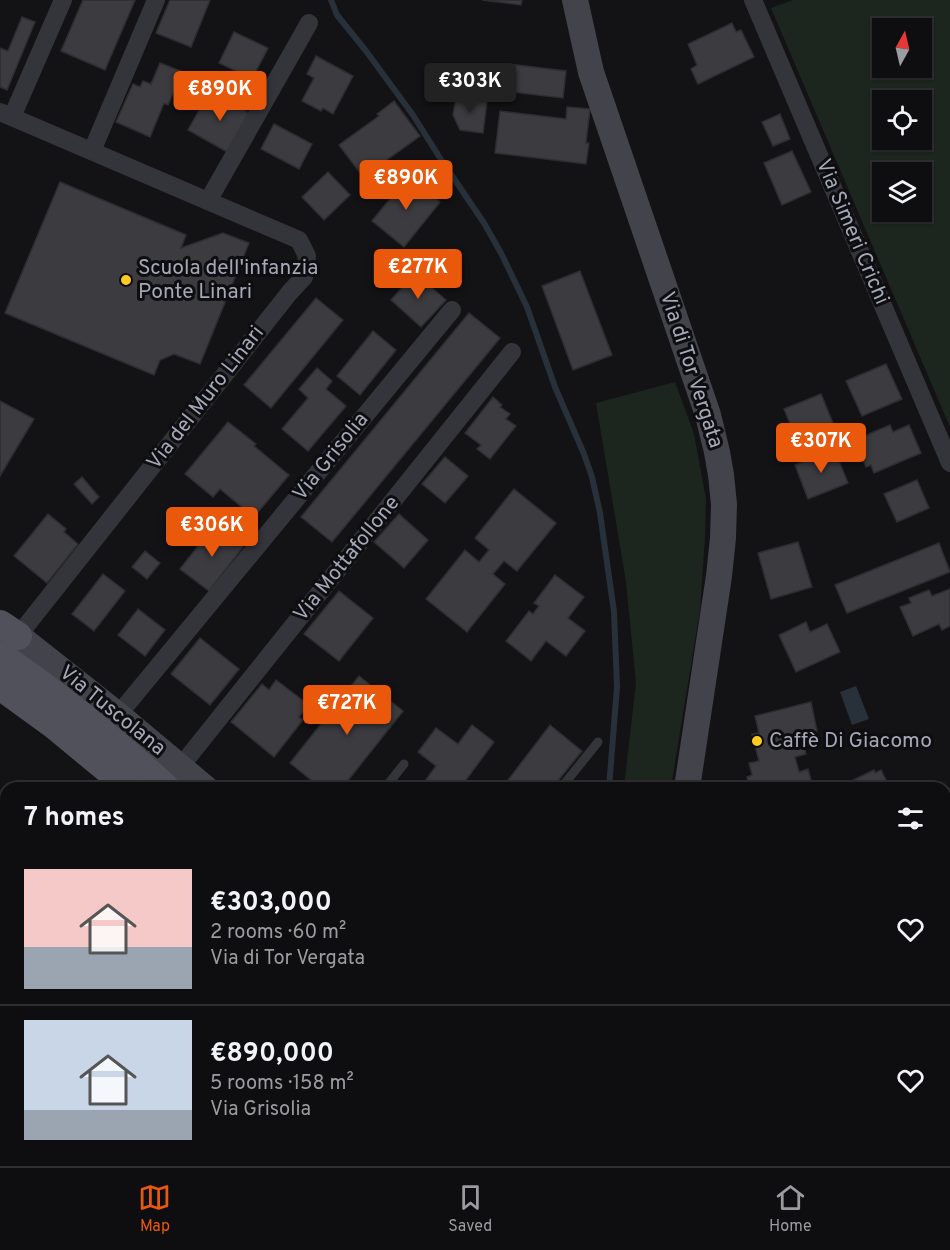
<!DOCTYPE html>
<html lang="en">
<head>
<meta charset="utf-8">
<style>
	:root { --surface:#0e0e10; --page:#171719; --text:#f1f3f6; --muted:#9b9c9f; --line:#2e2e30; --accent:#ea580c }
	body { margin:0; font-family:Overpass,sans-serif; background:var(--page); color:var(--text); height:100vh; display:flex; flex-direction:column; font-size:22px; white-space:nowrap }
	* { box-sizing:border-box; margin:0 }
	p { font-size:20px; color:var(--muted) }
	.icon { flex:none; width:33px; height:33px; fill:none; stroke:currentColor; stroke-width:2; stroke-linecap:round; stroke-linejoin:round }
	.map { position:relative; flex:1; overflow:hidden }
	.sheet { position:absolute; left:0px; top:782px; width:951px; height:386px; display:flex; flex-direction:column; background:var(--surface); border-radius:18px 18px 0 0; box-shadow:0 2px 4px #0004,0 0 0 2px var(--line) }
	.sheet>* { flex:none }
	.needle { width:39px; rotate:8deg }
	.fabs { position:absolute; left:872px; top:18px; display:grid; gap:12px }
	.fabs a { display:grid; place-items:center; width:60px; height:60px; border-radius:0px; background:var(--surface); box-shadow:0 2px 4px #0004,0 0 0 2px var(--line); font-size:30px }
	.price { position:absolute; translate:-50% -51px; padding:0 14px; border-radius:6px; background:var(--accent); color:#fff; font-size:20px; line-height:39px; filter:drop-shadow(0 2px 3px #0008) }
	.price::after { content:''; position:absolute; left:50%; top:36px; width:18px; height:14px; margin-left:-9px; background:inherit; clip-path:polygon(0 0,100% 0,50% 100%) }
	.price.active { background:#222; color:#fff }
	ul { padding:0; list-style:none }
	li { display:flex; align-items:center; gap:18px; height:150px; padding:0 24px }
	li+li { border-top:2px solid var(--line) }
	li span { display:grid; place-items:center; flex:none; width:168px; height:120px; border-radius:0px; color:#555 }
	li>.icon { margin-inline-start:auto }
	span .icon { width:72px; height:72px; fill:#fffc; stroke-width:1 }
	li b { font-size:26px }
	h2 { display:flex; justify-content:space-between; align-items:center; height:72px; padding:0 24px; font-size:26px }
	.menu { display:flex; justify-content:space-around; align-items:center; height:84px; border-top:2px solid var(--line); background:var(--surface); font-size:16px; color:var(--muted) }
	.menu a { display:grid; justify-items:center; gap:3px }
	.menu .active { color:var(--accent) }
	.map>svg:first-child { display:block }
	.green { fill:#1d251f; fill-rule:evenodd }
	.water { fill:#28303a }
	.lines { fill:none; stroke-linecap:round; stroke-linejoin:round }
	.stream { stroke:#28303a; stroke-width:6 }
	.building { fill:#3b3b40; stroke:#2e2d31; stroke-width:1.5 }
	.path { stroke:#3a3b42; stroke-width:4; stroke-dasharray:3 4.5; stroke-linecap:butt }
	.lane { stroke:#34343b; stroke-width:9 }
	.street { stroke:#34343b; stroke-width:18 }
	.secondary { stroke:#42434b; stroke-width:26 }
	.primary { stroke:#50515a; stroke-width:28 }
	.poi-dot { fill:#ffcb22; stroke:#0e0e10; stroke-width:2 }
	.labels { text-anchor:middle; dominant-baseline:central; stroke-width:6; stroke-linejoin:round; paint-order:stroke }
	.street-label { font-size:21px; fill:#a4a8b7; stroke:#0e0e10 }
	.poi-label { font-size:21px; fill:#a4a8b7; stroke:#0e0e10; text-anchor:start }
</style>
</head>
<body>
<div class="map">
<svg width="950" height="1166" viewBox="0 0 950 1166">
	<rect width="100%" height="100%" fill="#131315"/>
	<!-- green -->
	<g class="green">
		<path d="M793,0H950V427L771,8ZM921,28V68H882V28ZM921,100V140H882V100ZM882,172H921V212H882Z"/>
		<path d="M675,382L694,434L706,499L705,538L700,610L671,787H624L636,683L626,582L596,403Z"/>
		<path d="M39,1161H339L340,1166H34Z"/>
	</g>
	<!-- water -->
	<path class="water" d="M856,686L869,719L852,725L840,692Z"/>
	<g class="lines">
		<!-- stream -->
		<path class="stream" d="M331,0L337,15L366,51L413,115L440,158L484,223L501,253L527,307L555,387L584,454L592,477L600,513L614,612L617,687L609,788"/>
	</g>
	<!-- building -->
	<g class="building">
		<path d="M83,0H135L105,70L61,51Z"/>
		<path d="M170,0H210L191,47L156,33Z"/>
		<path d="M482,0H522L521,5Z"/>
		<path d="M22,17L35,22L7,90L0,87V48L8,51Z"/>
		<path d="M732,23L736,32L741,30L754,57L698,84L691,69L697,65L688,44Z"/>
		<path d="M234,32L268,48L252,79L219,63Z"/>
		<path d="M316,56L353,76L333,114L323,108L321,111L302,101L314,78L307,74Z"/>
		<path d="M160,63L183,72L168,105L164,103L150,137L116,122L133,84L140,87L143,81L151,84Z"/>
		<path d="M507,64L566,71L563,98L504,91Z"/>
		<path d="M210,91L251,114L229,153L188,130Z"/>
		<path d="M456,97L487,101L483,133L460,130L453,115Z"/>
		<path d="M394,101L420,136L363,177L339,145L379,116L377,114Z"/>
		<path d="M567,107L590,109L586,143H589L586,164L495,153L500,111L566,119Z"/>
		<path d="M780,114L790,139L773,146L762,122Z"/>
		<path d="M274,124L312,144L299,169L261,149Z"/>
		<path d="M792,151L811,192L782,205L764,163Z"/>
		<path d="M328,172L350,195L324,220L302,197Z"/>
		<path d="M411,173L427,186L425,190L440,202L404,247L372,221Z"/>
		<path d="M60,182L186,235L181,248L223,233L249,243L200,364L174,354L160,360L154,375L5,313Z"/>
		<path d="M580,271L612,355L573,370L542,286Z"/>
		<path d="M415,273L446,300L421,327L391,300Z"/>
		<path d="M316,298L343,320L271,408L244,385Z"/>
		<path d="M469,313L500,338L332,542L301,517Z"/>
		<path d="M373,331L396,350L360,395L337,376Z"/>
		<path d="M886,364L902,399L862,416L846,381Z"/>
		<path d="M317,368L332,381L326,389L346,406L308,451L282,429L308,398L299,389Z"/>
		<path d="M821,394L835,428L798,443L784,409Z"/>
		<path d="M493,397L502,405L500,407L510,414L506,419L516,426L490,459L477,449L481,445L465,433Z"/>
		<path d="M0,401L34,419L0,476Z"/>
		<path d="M228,422L256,444L254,446L289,475L254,517L220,489L213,497L185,474Z"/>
		<path d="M890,425L893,432L909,425L921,453L874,473L871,465L866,467L855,440Z"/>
		<path d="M834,449L848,483L808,499L795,465Z"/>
		<path d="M445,457L468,476L445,503L422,484Z"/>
		<path d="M82,477L99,497L92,504L74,484Z"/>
		<path d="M917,480L929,508L897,522L884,494Z"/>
		<path d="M514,489L556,523L517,571L504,561L493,574L505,584L467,632L426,599L465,550L479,562L489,550L475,538Z"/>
		<path d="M48,514L66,529L64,532L78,544L47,583L14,556Z"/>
		<path d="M399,514L428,540L404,568L374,542Z"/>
		<path d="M215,524L243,547L209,591L180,569Z"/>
		<path d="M798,542L812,587L771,599L758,553Z"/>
		<path d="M939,543L950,572L847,613L835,585Z"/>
		<path d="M145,551L160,563L147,579L132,567Z"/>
		<path d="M103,574L125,591L94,631L72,614Z"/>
		<path d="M555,575L584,597L568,618L585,631L566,656L546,641L531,661L506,641L529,611L533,614L539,606L534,603Z"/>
		<path d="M950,589V626L942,630L939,624L913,636L900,607L911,603L909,598L929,590L932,596Z"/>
		<path d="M339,591L373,618L339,661L304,634Z"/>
		<path d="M138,609L165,630L145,656L118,635Z"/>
		<path d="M806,622L810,632L827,624L840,652L796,672L779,635Z"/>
		<path d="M200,638L239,669L210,705L171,674Z"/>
		<path d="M359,676L403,711L342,788H321L290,763Z"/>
		<path d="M276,680L309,705L299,717L303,720L274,757L231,722L262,684L269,690Z"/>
		<path d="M811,702L817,731L801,735L806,754L795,757L799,772L808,769L812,784L799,788H749L747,777L752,775L749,763L759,761L752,734L759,733L755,716Z"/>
		<path d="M472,725L494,742L460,788H420L436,766L418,752L436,728L458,744Z"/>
		<path d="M550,725L582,751L552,788H502Z"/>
		<path d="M874,770L875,773L881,770L890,788H837Z"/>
		<path d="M950,789V836L945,824V791Z"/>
		<path d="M945,957L950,958V1010L945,1008Z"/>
		<path d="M0,990L6,996V1040L0,1047Z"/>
		<path d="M950,1037V1071L945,1058V1039Z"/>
		<path d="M945,1148L950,1160V1166H913L917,1164L916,1161H945Z"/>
	</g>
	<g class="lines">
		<!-- path -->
		<g class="path">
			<path d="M417,1161L419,1166"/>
			<path d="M561,1166L567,1161"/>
		</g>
		<!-- lane -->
		<g class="lane">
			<path d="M385,788L404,764"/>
			<path d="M561,788L598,742"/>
		</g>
		<!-- street -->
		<g class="street">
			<path d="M753,0L950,463"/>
			<path d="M0,112L299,240L307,256L304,277L290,292L18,636"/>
			<path d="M12,117L63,0"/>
			<path d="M92,151L156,0"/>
			<path d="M208,201L309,23"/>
			<path d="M118,715L452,310"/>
			<path d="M181,766L512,352"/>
			<path d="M945,1088L950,1100"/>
			<path d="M0,1099L6,1100"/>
		</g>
		<!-- secondary -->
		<g class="secondary">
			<path d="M575,0L591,72L708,415L717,452L721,475L724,504L723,538L719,576L687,788"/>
			<path d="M18,636L118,715L205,788"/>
			<path d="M387,1161L389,1166"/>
			<path d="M597,1161L598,1166"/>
			<path d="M654,1161L655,1166"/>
			<path d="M7,1166L11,1161"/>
		</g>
		<!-- primary -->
		<g class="primary">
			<path d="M0,624L18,636"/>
			<path d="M0,655C58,695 114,740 166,788"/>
			<path d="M0,686L55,726L130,788"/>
			<path d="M481,1161L484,1166"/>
			<path d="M511,1161L514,1166"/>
		</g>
	</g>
	<!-- markers -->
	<g class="poi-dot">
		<circle cx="126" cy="280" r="6"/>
		<circle cx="757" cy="741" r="6"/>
	</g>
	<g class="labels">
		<!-- street labels -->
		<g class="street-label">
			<text transform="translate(852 232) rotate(67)">Via Simeri Crichi</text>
			<text transform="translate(691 370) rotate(72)">Via di Tor Vergata</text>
			<text transform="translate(206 398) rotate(-52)">Via del Muro Linari</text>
			<text transform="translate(331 457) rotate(-51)">Via Grisolia</text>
			<text transform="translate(347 559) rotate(-51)">Via Mottafollone</text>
			<text transform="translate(112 711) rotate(39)">Via Tuscolana</text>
		</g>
		<!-- poi labels -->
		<g class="poi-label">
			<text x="138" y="268">Scuola dell'infanzia<tspan x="138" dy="24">Ponte Linari</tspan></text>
			<text x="769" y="741">Caffè Di Giacomo</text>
		</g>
	</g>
</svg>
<div class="fabs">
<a><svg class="needle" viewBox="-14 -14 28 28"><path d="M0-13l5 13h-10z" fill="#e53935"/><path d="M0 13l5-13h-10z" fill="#9b9c9f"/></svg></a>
<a><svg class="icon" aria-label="locate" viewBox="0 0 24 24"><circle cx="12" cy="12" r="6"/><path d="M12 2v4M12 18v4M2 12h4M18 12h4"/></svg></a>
<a><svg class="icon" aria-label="layers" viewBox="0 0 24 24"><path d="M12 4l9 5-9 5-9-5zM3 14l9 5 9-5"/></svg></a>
</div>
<b class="price active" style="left:470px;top:114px">€303K</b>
<b class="price" style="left:220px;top:122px">€890K</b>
<b class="price" style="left:406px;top:211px">€890K</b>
<b class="price" style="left:418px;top:300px">€277K</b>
<b class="price" style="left:821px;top:474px">€307K</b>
<b class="price" style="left:212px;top:558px">€306K</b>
<b class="price" style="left:347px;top:736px">€727K</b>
<section class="sheet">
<h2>7 homes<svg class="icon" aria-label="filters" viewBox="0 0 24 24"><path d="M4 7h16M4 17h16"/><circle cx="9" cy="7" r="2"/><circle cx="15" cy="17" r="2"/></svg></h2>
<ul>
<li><span style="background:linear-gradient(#f6c9c9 65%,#9aa5b1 0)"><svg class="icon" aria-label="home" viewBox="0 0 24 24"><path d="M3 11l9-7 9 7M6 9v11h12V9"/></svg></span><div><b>€303,000</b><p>2 rooms · 60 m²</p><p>Via di Tor Vergata</p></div><svg class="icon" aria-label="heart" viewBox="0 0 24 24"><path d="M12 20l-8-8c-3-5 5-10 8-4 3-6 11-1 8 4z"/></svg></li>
<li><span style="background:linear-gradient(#c9d6e8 75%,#9aa5b1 0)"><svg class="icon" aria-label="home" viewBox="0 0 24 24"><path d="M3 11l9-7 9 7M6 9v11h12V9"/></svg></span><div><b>€890,000</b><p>5 rooms · 158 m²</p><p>Via Grisolia</p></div><svg class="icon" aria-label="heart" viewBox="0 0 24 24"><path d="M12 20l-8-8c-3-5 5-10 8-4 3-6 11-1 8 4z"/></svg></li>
</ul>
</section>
</div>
<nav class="menu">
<a class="active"><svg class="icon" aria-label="map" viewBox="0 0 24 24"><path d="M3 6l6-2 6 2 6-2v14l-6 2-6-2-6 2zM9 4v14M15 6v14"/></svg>Map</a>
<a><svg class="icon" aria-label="saved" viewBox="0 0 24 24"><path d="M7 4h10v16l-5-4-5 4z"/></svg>Saved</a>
<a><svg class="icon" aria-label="home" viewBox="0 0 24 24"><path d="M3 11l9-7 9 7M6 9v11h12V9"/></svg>Home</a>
</nav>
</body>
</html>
